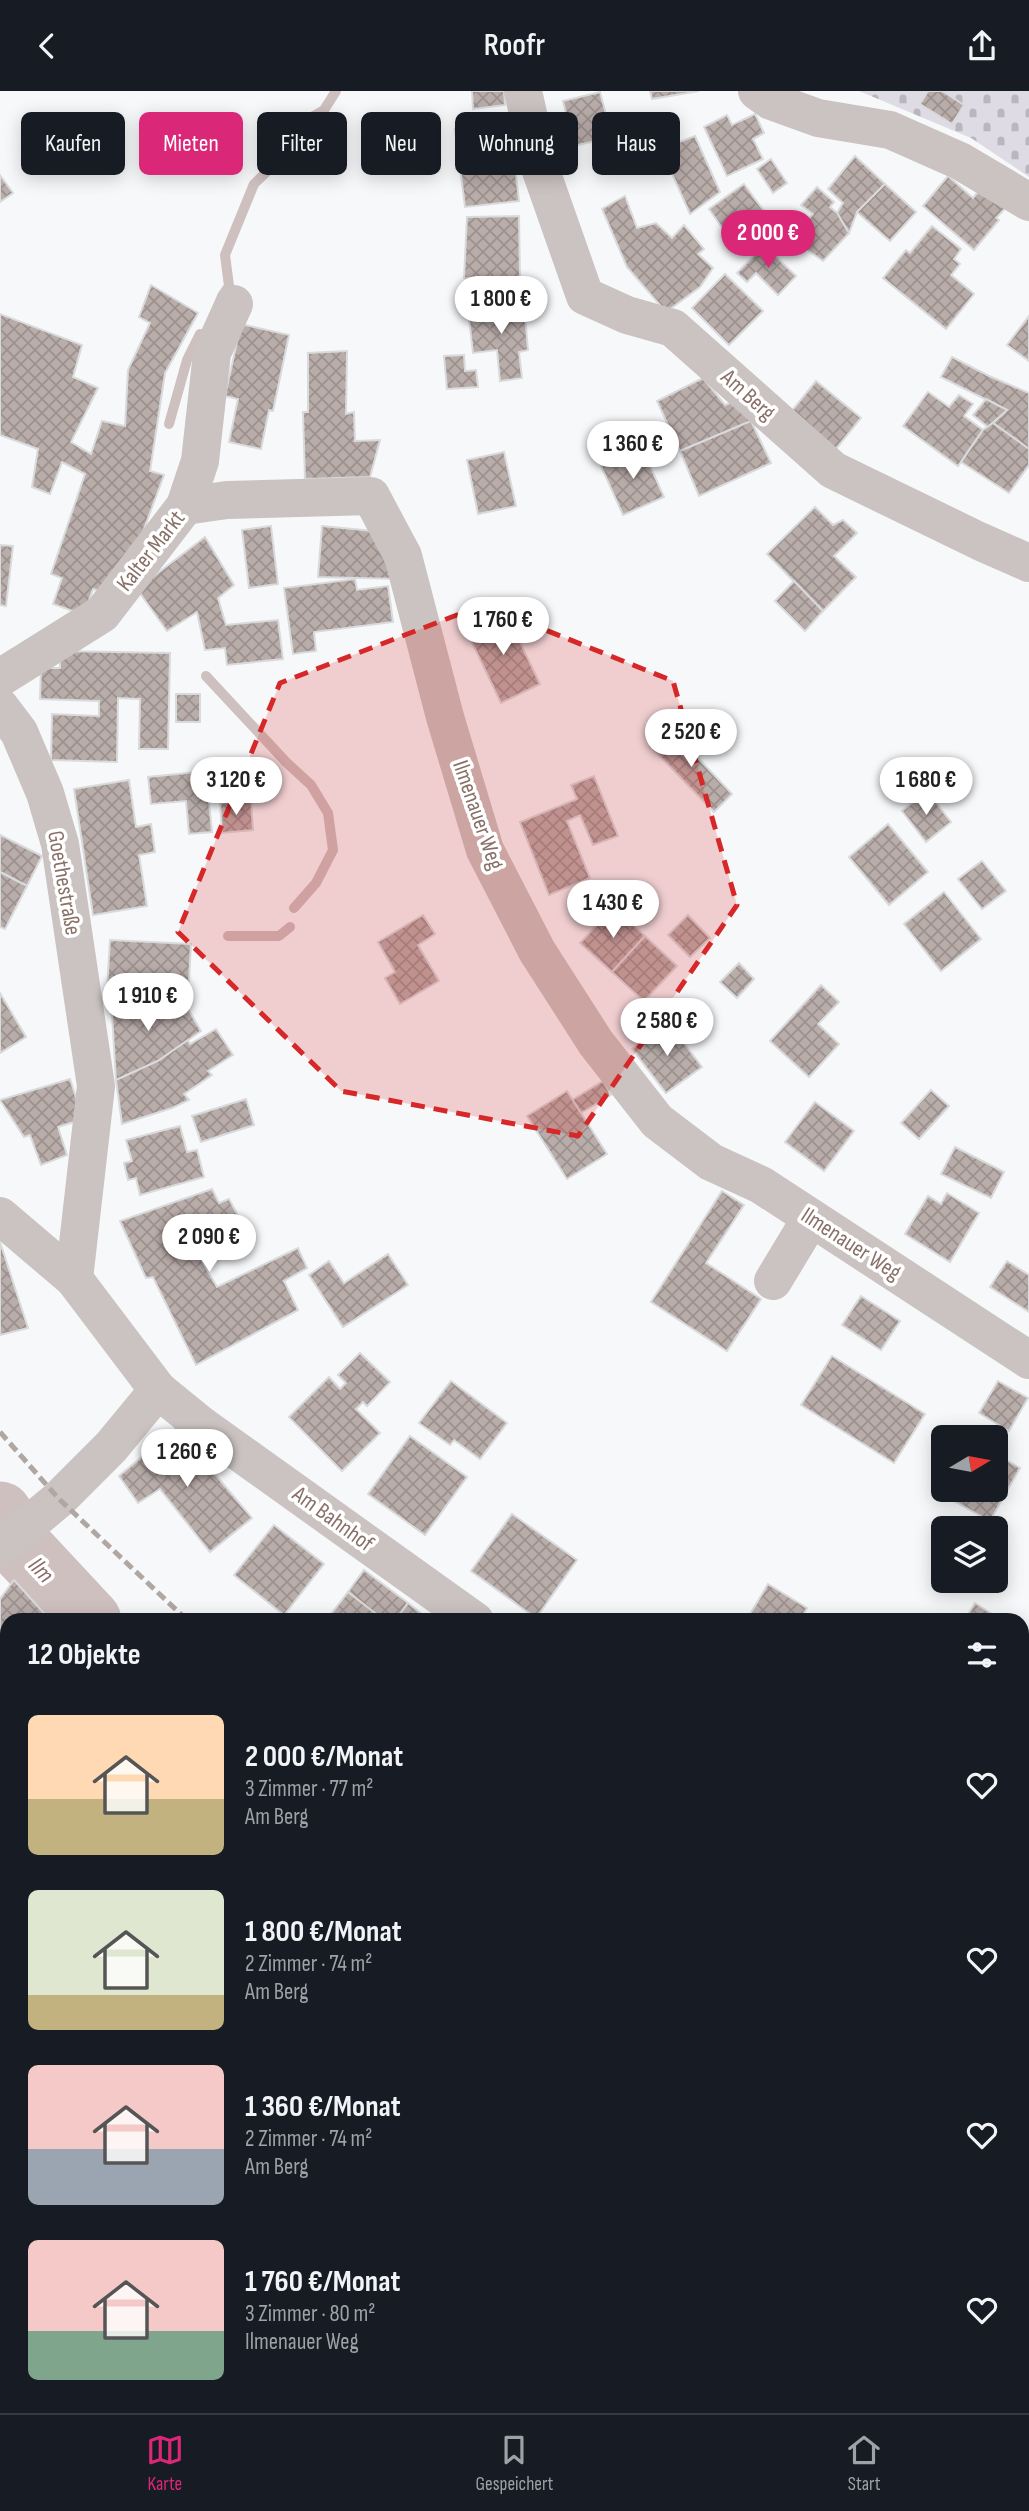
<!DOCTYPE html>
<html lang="de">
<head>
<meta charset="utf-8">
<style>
	:root { --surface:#171b24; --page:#242831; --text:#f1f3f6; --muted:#9ea1a6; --line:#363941; --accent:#db2777 }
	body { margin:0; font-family:"Sofia Sans Condensed",sans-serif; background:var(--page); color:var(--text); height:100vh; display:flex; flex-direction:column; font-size:26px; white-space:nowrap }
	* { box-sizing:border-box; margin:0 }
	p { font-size:23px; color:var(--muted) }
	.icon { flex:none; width:38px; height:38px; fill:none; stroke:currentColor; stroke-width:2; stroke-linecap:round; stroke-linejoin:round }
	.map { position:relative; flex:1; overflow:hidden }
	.details { position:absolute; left:0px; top:1522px; width:1029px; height:800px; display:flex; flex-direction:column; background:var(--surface); border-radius:21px 21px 0 0; box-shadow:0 4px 18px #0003 }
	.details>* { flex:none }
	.banner { position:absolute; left:21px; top:21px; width:987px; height:63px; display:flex; gap:14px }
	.needle { width:46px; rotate:80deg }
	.buttons { position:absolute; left:931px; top:1334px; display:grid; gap:14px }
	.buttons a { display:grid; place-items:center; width:77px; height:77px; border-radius:10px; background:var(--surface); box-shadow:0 4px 18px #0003; font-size:35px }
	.price { position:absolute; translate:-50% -60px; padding:0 16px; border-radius:24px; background:#fff; color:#222; font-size:23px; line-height:46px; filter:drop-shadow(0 2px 4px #0008) }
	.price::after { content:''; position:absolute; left:50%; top:42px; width:21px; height:16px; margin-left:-10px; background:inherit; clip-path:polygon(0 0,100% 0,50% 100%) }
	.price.selected { background:var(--accent); color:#fff }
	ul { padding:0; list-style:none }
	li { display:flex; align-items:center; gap:21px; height:175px; padding:0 28px }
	li span { display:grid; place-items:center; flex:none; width:196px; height:140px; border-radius:10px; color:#555 }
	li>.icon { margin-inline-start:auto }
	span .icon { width:84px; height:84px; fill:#fffc; stroke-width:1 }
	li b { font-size:30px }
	h2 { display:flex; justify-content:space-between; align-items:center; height:84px; padding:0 28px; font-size:30px }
	.pill { padding:0 24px; border-radius:10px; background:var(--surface); box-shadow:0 4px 18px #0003; font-size:24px; line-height:63px }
	.pill.selected { background:var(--accent); color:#fff }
	header { display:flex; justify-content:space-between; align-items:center; height:91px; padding:0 28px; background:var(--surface); font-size:32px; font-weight:600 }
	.dock { display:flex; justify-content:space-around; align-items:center; height:98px; border-top:2px solid var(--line); background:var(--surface); font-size:19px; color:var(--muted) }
	.dock a { display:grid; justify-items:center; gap:4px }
	.dock .selected { color:var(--accent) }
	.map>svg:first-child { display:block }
	.built { fill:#eae9eb }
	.cemetery { fill:url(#cemetery-stones) }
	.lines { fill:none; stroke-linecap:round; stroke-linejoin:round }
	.stream { stroke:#cec0bf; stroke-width:10 }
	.river { stroke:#cec0bf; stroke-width:65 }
	.building { fill:url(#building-cross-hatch); stroke:#d9dadc; stroke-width:2 }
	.major-casing { stroke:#beb7b4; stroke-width:42 }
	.minor { stroke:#cac3c1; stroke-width:38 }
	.major { stroke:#fff; stroke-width:38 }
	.rail { stroke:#b0a6a2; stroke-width:5; stroke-dasharray:10 5; stroke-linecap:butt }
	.marked { fill:#d62828; fill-opacity:0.2; stroke:#d62828; stroke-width:5; stroke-dasharray:14 9; stroke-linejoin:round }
	.labels { text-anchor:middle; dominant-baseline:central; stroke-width:7; stroke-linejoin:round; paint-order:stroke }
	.street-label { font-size:23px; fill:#897168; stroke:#fff }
	.water-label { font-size:24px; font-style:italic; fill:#8b6d69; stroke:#fff }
</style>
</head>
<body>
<header><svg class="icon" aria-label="back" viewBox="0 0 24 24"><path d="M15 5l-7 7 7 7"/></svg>Roofr<svg class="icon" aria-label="share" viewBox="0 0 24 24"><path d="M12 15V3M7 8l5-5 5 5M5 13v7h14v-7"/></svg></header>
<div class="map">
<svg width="1029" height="2322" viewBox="0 0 1029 2322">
	<defs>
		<pattern id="cemetery-stones" width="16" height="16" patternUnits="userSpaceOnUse" patternTransform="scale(1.75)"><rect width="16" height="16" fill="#dedbe4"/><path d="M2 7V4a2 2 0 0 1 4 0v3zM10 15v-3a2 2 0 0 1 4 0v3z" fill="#bab6bd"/></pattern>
		<pattern id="building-cross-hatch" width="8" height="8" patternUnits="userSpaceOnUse" patternTransform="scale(1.75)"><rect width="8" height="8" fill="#b9adaa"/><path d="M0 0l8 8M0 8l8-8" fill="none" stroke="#9c918e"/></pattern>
	</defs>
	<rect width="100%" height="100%" fill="#f7f8fa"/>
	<!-- built -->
	<path class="built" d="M1022,2051L1029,2058V2281L1022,2274Z"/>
	<!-- cemetery -->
	<path class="cemetery" d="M859,0H1029V86L971,47Z"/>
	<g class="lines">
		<!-- stream -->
		<g class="stream">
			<path d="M222,205L229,195L225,164L254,93L275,73L302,62L303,31L324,19L336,0"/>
			<path d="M169,333L187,269L200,243"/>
			<path d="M206,585L286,671L311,694L328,722L333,759L316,792L294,817"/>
			<path d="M228,845H279L290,836"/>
			<path d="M41,1479L57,1464"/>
		</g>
		<!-- river -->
		<g class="river">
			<path d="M0,1423L20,1456L89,1530"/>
			<path d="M636,2315L667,2322"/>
		</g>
	</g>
	<!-- building -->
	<g class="building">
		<path d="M472,0H504L505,14L473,18Z"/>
		<path d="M650,0H699L652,8Z"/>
		<path d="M928,0H942L964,14L952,33L920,13Z"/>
		<path d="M600,1L612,46L574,55L563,10Z"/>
		<path d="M755,23L764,42L753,48L763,68L727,85L704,36L727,24L732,34Z"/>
		<path d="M504,32L506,49H512L519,110L465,116L455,38Z"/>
		<path d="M695,45L720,101L690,123L661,58Z"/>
		<path d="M855,65L885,93L857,121L849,142L837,122L843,112L828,98Z"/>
		<path d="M771,68L787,92L773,102L757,78Z"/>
		<path d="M0,84L13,102L0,111Z"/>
		<path d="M948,85L973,107L986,91L1010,112L996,127L999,129L974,159L923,115Z"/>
		<path d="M744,93L769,127L733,152L709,118Z"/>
		<path d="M885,93L916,121L890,150L857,121Z"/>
		<path d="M817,96L834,111L830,116L837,122L849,142L823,170L793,149L813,123L801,114Z"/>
		<path d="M625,105L637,137L656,132L672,147L684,134L704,158L698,163L713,177L700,196L666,221L627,176L602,118Z"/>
		<path d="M519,125L520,188L464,187L467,126Z"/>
		<path d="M932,135L961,158L954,168L960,173L951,184L974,203L946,238L883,187L906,159L910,162Z"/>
		<path d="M764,154L796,185L778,204L756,182L747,191L737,182Z"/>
		<path d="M725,183L763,220L729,254L692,217Z"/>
		<path d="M151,194L198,222L165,282L150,380L164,384L131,473L107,502L93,498L84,524L53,513L62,487L51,483L85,383L62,371L50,403L32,396L38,358L0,344V223L82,254L73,286L98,297L71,351L91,363L102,330L125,335L128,279L150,232L139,226Z"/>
		<path d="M524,213L528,259L519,261L522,287L500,290L497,259L473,262L468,219Z"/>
		<path d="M1029,225V270L1007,254Z"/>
		<path d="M241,233L289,244L273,320L269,319L261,358L229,351L238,308L225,305Z"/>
		<path d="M347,260L346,323L354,321L355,350L380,349L370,386L305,388L303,321H308V262Z"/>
		<path d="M464,264L465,280L476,279L478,296L447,298L444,265Z"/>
		<path d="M952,266L989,285L1029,302V358L993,332L1007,319L941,286Z"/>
		<path d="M703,287L725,314L740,308L751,330L680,360L657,310Z"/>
		<path d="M816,290L861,327L831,364L786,327Z"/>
		<path d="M928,301L949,316L959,304L973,313L964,325L983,339L958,375L903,335Z"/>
		<path d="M986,308L1007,319L988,336L973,324Z"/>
		<path d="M751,330L771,372L699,405L680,360Z"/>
		<path d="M993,332L1029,358V374L1009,402L961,371L983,339Z"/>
		<path d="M642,357L664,406L623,424L601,375Z"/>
		<path d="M504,361L516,415L478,423L467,369Z"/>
		<path d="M815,416L833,434L843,429L857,442L834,465L856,486L823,520L767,463Z"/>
		<path d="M271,435L278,493L249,497L242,439Z"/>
		<path d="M322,435L383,441L398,488L318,486Z"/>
		<path d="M205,446L234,494L218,507L226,534L278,529L283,568L227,574L225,557L205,559L197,521L167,540L137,498Z"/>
		<path d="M0,454L13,455L6,515L0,514Z"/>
		<path d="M355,488L357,499L388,495L393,531L314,541L316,560L293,563L284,497Z"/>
		<path d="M794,490L823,520L805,540L775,510Z"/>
		<path d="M505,520L540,593L501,612L466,539Z"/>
		<path d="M60,560L170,562L168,658H139L140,608L118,607L117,671L51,669L52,623L99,625V610L40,608L41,577H60Z"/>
		<rect x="176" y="603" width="24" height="28"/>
		<path d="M668,635L732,703L714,721L650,655Z"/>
		<path d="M206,680L212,741L189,743L186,710L151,713L148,686Z"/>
		<path d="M594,685L618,745L593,754L580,724L567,730L590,787L549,804L520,731L577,708L571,694Z"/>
		<path d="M129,689L136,736L151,733L155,761L139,764L147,815L93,824L74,698Z"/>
		<path d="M927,700L951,731L926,751L902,720Z"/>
		<path d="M251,709L253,739L222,742L220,712Z"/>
		<path d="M888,733L928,781L889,814L849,766Z"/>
		<path d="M0,744L42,765L27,795L0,781Z"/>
		<path d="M982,770L1006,800L982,818L958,788Z"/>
		<path d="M0,781L27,795L5,838L0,836Z"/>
		<path d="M944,801L981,848L941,880L904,833Z"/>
		<path d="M614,816L645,845L612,881L580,852Z"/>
		<path d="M423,824L435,843L418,854L439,890L400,913L385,887L395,881L378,851Z"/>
		<path d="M688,824L710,847L690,866L668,844Z"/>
		<path d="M645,845L677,875L644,910L612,881Z"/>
		<path d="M110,849L191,853L189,890L163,889V899L107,897Z"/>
		<path d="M739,872L754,888L737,907L720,891Z"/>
		<path d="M821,894L839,911L818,933L839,953L809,986L770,950Z"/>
		<path d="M0,902L26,946L0,962Z"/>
		<path d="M181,906L201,940L158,970L116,989L111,907L151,908V929Z"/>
		<path d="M668,931L702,976L666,1002L632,958Z"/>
		<path d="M216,938L233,964L208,980L212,984L184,1003L189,1009L172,1017L122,1033L116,989L158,970L188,949L190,953Z"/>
		<path d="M70,988L83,1028L58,1036L67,1064L41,1074L30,1044L24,1046L0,1009Z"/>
		<path d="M603,990L611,1004L581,1022L572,1009Z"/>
		<path d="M931,999L949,1015L919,1048L901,1032Z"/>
		<path d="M567,1000L607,1063L567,1088L527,1025Z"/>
		<path d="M246,1008L254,1034L201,1051L192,1025Z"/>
		<path d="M815,1011L854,1040L824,1080L785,1051Z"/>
		<path d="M180,1035L187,1061L197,1059L204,1086L140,1104L136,1087L128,1089L124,1072L132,1070L126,1049Z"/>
		<path d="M955,1056L1004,1081L991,1107L941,1083Z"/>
		<path d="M212,1098L219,1112L229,1108L248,1143L202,1170L217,1196L298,1157L307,1177L284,1190L298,1219L196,1274L153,1186L146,1187L120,1130Z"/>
		<path d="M722,1100L744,1114L706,1172L761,1208L727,1260L651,1211Z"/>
		<path d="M947,1102L979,1122L950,1171L905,1143L928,1105L941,1113Z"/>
		<path d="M0,1151L28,1237L0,1244Z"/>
		<path d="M388,1163L408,1194L343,1236L309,1184L329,1170L344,1192Z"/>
		<path d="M1007,1170L1029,1184V1221L990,1196Z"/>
		<path d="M861,1205L900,1230L881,1259L842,1234Z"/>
		<path d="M360,1262L390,1291L367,1315L363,1311L356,1318L380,1342L342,1380L289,1326L329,1286L340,1298L346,1292L338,1284Z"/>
		<path d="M832,1265L925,1323L894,1372L801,1314Z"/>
		<path d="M451,1290L507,1332L480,1368L454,1349L450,1354L419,1332Z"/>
		<path d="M998,1290L1028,1307L1009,1340L979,1322Z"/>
		<path d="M176,1337L252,1427L210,1461L160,1398L138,1412L119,1385Z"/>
		<path d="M410,1345L467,1386L425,1444L368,1403Z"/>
		<path d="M996,1363L1020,1377L990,1430L943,1404L946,1398H996Z"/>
		<path d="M512,1423L577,1469L536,1527L471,1480Z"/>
		<path d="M274,1434L324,1473L284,1524L234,1484Z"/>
		<path d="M364,1479L408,1512L395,1530H385L348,1501Z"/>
		<path d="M14,1489L51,1530H7V1571L0,1556V1508Z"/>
		<path d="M768,1493L807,1517L799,1530H746Z"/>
		<path d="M348,1501L385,1530H326Z"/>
		<path d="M408,1512L431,1530H395Z"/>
		<path d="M975,1512L1003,1530H964Z"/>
		<path d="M1022,1668L1029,1672V1683L1022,1693Z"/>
		<path d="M7,1736V1847L0,1832V1739Z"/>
		<path d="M7,1967V2026L0,2015V1971Z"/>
		<path d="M1022,2067L1029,2074V2119L1022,2112Z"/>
		<path d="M1022,2176L1029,2184V2234L1022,2226Z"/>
		<path d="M265,2315H280L282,2318L277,2322H258Z"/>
	</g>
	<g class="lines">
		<defs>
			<g id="major">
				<path d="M0,1624L7,1641"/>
				<path d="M456,2315L465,2322"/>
			</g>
		</defs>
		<!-- major casing -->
		<use href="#major" class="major-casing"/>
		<!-- minor -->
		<g class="minor">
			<path d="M523,0L540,77L585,205L627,224L673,237L833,379L979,450L1029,472"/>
			<path d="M757,0L771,10L818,27L890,39L960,70L1029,111"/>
			<path d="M185,415L227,409L371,405L403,465L445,626L485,759L537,860L596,952L657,1030L711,1071L761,1094L1029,1269"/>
			<path d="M0,587L102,523L185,415L200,370L212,262L234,213"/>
			<path d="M0,616L19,641L45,702L60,753L96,995L74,1188"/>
			<path d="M0,1125L74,1188L158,1299L201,1334L475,1530"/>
			<path d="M773,1190L811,1127"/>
			<path d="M0,1457L59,1408L111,1356L158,1299"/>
			<path d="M1022,1629L1029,1630"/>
			<path d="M1022,2029L1029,2037"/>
		</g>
		<!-- major -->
		<use href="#major" class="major"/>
		<!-- rail -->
		<g class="rail">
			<path d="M0,1341L59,1408L188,1530"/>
			<path d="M1022,2301L1029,2308"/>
		</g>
	</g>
	<!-- marked area -->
	<path class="marked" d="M483,514L673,590L737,814L578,1045L341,1000L178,841L280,592Z"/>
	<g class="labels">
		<!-- street labels -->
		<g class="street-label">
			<text transform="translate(748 304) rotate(42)">Am Berg</text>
			<text transform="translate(151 460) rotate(-52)">Kalter Markt</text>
			<text transform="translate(478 724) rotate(71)">Ilmenauer Weg</text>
			<text transform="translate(64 792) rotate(80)">Goethestraße</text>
			<text transform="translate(851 1153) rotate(33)">Ilmenauer Weg</text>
			<text transform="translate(333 1428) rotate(36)">Am Bahnhof</text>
		</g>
		<!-- water labels -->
		<g class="water-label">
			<text transform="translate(41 1479) rotate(47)">Ilm</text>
		</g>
	</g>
</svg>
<div class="buttons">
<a><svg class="needle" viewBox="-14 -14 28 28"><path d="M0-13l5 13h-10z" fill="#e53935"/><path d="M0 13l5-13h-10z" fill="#9ea1a6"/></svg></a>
<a><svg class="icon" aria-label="layers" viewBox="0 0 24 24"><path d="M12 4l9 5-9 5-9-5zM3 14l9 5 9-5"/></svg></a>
</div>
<b class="price selected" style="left:768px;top:179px">2 000 €</b>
<b class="price" style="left:501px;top:245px">1 800 €</b>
<b class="price" style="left:633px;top:390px">1 360 €</b>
<b class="price" style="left:503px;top:566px">1 760 €</b>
<b class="price" style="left:691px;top:678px">2 520 €</b>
<b class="price" style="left:236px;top:726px">3 120 €</b>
<b class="price" style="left:926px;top:726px">1 680 €</b>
<b class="price" style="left:613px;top:849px">1 430 €</b>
<b class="price" style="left:148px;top:942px">1 910 €</b>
<b class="price" style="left:667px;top:967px">2 580 €</b>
<b class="price" style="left:209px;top:1183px">2 090 €</b>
<b class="price" style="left:187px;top:1398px">1 260 €</b>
<div class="banner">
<a class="pill">Kaufen</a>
<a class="pill selected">Mieten</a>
<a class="pill">Filter</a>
<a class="pill">Neu</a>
<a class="pill">Wohnung</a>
<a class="pill">Haus</a>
</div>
<section class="details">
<h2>12 Objekte<svg class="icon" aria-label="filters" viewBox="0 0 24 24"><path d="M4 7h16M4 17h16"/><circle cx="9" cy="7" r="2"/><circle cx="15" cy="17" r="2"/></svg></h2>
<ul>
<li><span style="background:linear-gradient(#ffd9b3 60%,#c2b280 0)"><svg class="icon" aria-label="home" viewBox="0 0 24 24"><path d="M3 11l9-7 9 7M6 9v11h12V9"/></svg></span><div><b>2 000 €/Monat</b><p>3 Zimmer · 77 m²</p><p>Am Berg</p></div><svg class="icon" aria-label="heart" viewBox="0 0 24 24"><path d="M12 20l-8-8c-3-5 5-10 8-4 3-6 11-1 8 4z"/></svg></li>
<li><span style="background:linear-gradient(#dfe7d0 75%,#c2b280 0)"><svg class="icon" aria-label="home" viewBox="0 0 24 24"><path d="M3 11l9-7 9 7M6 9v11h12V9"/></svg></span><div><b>1 800 €/Monat</b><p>2 Zimmer · 74 m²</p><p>Am Berg</p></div><svg class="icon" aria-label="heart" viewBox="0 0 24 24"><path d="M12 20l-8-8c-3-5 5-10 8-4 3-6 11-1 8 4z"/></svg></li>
<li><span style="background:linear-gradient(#f6c9c9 60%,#9aa5b1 0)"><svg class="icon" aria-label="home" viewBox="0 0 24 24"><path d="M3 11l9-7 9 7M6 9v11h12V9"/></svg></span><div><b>1 360 €/Monat</b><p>2 Zimmer · 74 m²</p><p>Am Berg</p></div><svg class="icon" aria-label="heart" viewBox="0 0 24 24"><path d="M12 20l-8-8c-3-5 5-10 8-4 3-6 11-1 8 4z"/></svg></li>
<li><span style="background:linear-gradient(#f6c9c9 65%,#7fa58c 0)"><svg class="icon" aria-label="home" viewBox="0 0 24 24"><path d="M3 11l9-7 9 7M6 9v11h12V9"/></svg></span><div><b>1 760 €/Monat</b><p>3 Zimmer · 80 m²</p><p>Ilmenauer Weg</p></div><svg class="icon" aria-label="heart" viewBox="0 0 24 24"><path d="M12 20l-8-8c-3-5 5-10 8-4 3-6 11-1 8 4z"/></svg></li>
</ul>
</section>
</div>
<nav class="dock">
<a class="selected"><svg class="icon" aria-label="map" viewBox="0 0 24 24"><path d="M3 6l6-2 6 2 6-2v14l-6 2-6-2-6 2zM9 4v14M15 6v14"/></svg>Karte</a>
<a><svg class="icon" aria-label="saved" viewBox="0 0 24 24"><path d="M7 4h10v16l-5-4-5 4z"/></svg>Gespeichert</a>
<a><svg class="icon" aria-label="home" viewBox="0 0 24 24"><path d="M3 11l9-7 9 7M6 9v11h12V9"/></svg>Start</a>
</nav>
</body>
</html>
